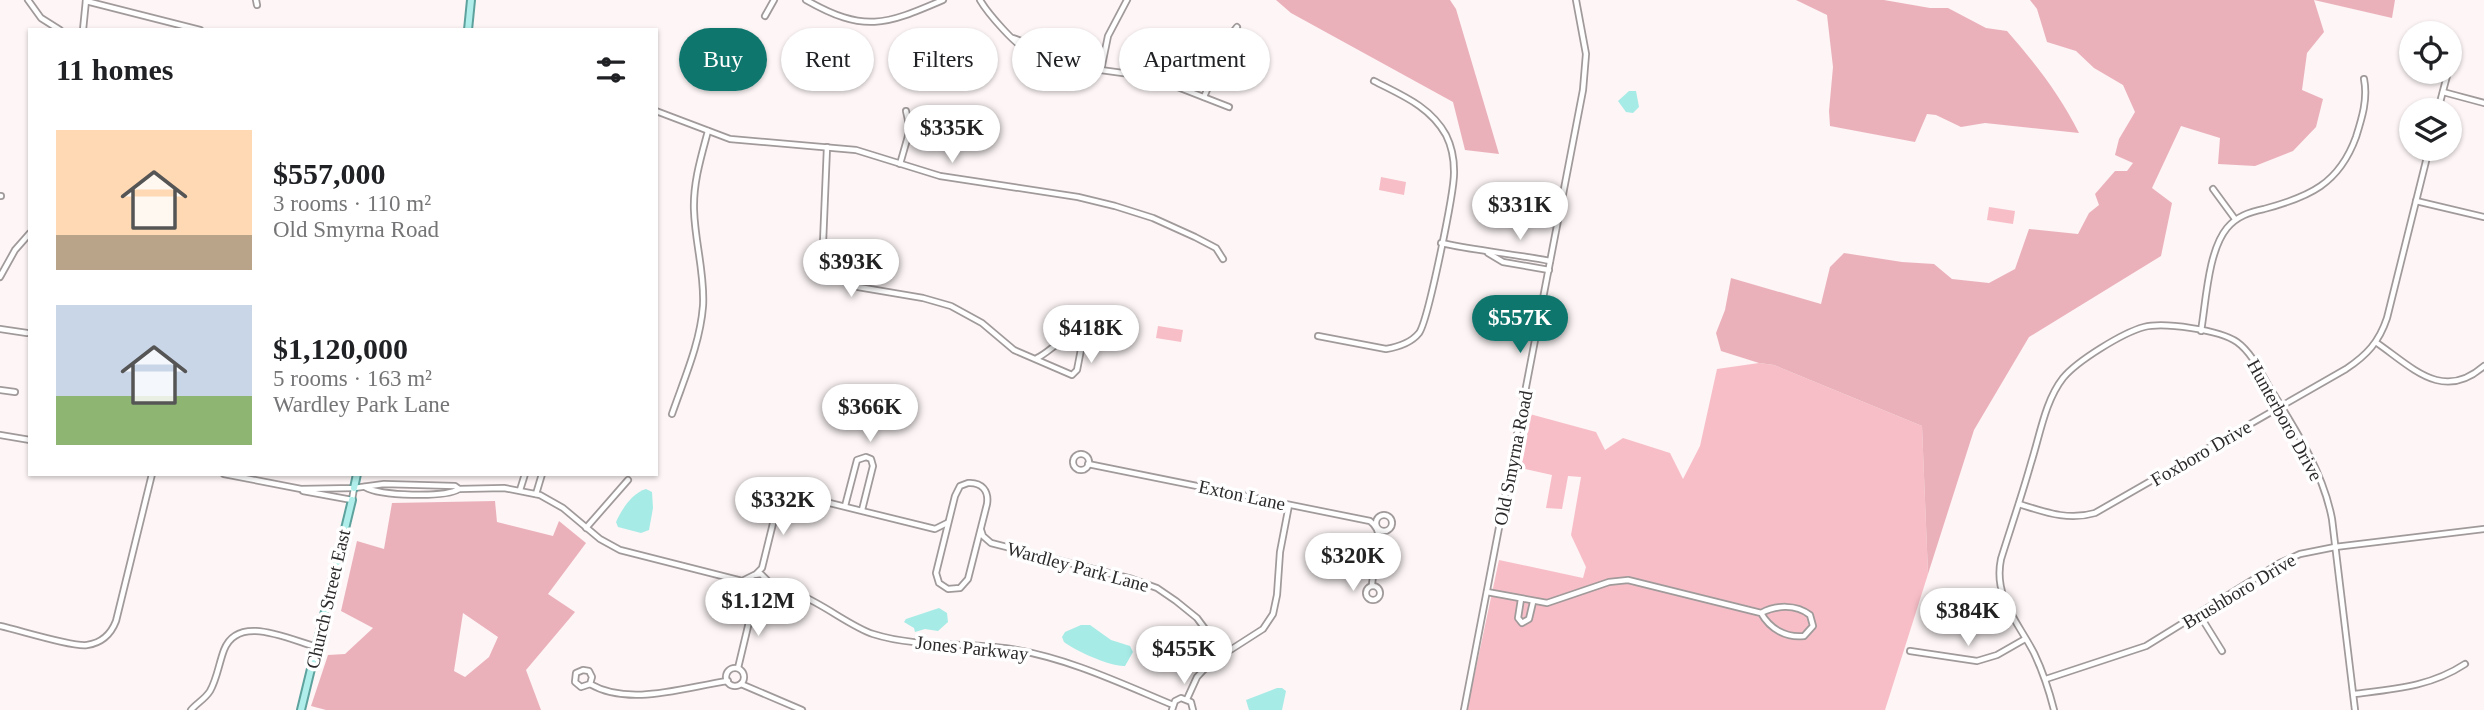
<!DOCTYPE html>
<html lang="en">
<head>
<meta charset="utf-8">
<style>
	:root { --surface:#fff; --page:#f2f2f2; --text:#202124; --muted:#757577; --accent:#0f766e }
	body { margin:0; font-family:"Times New Roman",serif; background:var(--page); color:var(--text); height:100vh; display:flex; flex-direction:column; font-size:26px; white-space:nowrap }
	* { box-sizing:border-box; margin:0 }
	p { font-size:23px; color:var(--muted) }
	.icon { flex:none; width:38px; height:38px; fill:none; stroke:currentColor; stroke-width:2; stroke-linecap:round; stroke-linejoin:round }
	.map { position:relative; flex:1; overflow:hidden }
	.drawer { position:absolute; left:28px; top:28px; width:630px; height:448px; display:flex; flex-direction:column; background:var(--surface); border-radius:0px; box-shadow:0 2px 5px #0004 }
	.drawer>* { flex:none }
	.hud { position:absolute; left:679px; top:28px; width:665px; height:63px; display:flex; gap:14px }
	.fabs { position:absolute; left:2399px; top:21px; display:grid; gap:14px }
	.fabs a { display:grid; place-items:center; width:63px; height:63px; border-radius:50%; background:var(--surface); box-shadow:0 2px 5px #0004; font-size:35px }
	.price { position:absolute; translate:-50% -60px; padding:0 16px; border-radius:24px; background:#fff; color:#222; font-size:23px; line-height:46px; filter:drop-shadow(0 2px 4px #0008) }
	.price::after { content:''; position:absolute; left:50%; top:42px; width:21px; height:16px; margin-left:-10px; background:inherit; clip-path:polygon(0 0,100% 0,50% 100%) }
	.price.active { background:var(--accent); color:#fff }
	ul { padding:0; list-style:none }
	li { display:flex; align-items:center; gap:21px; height:175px; padding:0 28px }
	li span { display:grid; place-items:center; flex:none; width:196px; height:140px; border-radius:0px; color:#555 }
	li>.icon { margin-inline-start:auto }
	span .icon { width:84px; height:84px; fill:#fffc; stroke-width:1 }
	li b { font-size:30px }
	h2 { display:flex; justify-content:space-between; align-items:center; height:84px; padding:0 28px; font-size:30px }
	.chip { padding:0 24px; border-radius:32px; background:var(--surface); box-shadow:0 2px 5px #0004; font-size:24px; line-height:63px }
	.chip.active { background:var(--accent); color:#fff }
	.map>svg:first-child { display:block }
	.green { fill:#f7bec7 }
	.forest { fill:#ebb1bb; fill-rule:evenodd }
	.water { fill:#a7ebe6 }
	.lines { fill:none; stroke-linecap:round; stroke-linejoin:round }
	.minor-casing { stroke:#a19a9b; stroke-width:8 }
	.major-casing { stroke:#5ea29e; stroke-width:10 }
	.minor { stroke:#fff; stroke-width:4.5 }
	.major { stroke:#afeeea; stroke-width:6 }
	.labels { text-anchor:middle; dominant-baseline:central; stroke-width:7; stroke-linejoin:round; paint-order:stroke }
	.street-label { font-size:19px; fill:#2c2a2a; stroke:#fff }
</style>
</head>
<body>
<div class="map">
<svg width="2484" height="710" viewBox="0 0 2484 710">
	<rect width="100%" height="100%" fill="#fdf5f6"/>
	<!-- green -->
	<g class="green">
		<path d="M1381,177L1406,182L1404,195L1379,190Z"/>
		<path d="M1989,207L2015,211L2013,224L1987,220Z"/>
		<path d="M1158,326L1183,330L1181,342L1156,338Z"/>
		<path d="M1759,363L1774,365L1922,426L1928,574L1885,710H1467L1499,560L1583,578L1586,567L1571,535L1581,477L1568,476L1562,509L1546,508L1552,475L1516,467L1526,413L1596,432L1605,450L1623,438L1670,453L1683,479L1700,446L1717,369Z"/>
	</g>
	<!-- forest -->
	<g class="forest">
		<path d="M1276,0H1450L1456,9L1499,154L1465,150L1453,102L1291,13Z"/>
		<path d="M1796,0H1884L1930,8H1948L1986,28L2007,31C2035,63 2060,95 2079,133L1985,123L1961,127L1936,115L1927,114L1915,142L1830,126L1829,111L1833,67L1827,15Z"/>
		<path d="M2030,0H2395L2392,18L2314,0L2324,32L2307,53L2302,90L2323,99L2316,127L2293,151L2255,166L2218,164L2220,138L2181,126L2152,188L2172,203L2161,256L2029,337L1974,430L1928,574L1922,426L1774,365L1759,363L1721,351L1716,333L1725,310L1731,278L1821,304L1830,267L1844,253L1902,262L1934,264L1952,279L1989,283L2015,269L2029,229L2078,234L2089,213L2099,205L2095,194L2115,171H2127L2133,163L2115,155L2119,139L2135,112L2123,85L2094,68L2076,51L2047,42L2037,9Z"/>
		<path d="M495,501L497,522L553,536L559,521L586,543L548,594L575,612L526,670L541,710H326L311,706L328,655L345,654L373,628L341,611L357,541L384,549L392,503ZM463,613L498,637L489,657L465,677L454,671Z"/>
	</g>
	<!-- water -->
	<g class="water">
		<path d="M1629,91H1636L1639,107L1633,113L1626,112L1618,101Z"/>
		<path d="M646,489L652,492L653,508L649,530L641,533L618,527L616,522C622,509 632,493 646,489Z"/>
		<path d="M939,608L947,613L948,622L938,631L925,629L915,632L914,628L904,622L906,619Z"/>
		<path d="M1081,625H1090L1111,640L1130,646L1133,652L1125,666C1111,667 1076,651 1064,642L1062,637L1065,632Z"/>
		<path d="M1277,688H1282L1286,691L1282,710H1249L1246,700Z"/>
	</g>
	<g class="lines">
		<defs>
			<g id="minor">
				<path d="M28,0L41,18L60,30"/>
				<path d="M256,0L257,5"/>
				<path d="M806,0C864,33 885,25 943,0"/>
				<path d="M980,0C987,12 1018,49 1029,50L1024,42L1013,38"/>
				<path d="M86,1L200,30"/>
				<path d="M765,16L774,0"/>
				<path d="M83,30L86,0"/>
				<path d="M2450,34L2453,45L2450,64"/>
				<path d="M1029,50L1064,65L1152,77L1229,107"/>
				<path d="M1101,70L1108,36L1127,0"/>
				<path d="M2443,92L2484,103"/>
				<path d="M1204,97L1229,37L1237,27"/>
				<path d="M2438,110L2448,72"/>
				<path d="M656,111L730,139L856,150L940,176L1078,197L1115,206L1153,218L1195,237L1216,248L1223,259"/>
				<path d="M827,147L823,243L829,263L842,279L858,287L923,298L951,306L982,323L1014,350L1072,375L1077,370L1083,339C1067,329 1051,352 1037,358"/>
				<path d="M900,164L910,129L906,111"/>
				<path d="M2213,189L2235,219"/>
				<path d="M0,196H1"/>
				<path d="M2416,201L2484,217"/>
				<path d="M1441,243C1478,251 1514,254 1550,261"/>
				<path d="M1488,253L1503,262L1549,270"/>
				<path d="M0,277L15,250L30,233"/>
				<path d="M0,329L27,333"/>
				<path d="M2201,331C2206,302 2208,251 2227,228C2237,216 2250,212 2264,209C2309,197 2339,184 2356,137C2362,118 2368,99 2364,79"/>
				<path d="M1318,336L1386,349C1398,347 1411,343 1419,333C1428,321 1455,189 1454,171C1454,159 1451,145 1446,135C1430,106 1401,95 1374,81"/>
				<path d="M2377,343C2413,368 2443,402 2484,366"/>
				<path d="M0,390L15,392"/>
				<path d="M672,414C684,379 700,344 703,306C705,274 695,243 694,210C693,183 701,157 708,131"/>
				<path d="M0,435L30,440"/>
				<circle cx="1081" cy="462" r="8"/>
				<path d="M1088,464L1370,521C1390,536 1372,565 1372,586"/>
				<path d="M224,474L301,489L354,488L384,484L455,486L459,489L504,488L540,495L563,508L600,539L620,550L742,581L754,575L761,574L768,581L767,589L760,595L752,594L747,587L749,579"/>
				<circle cx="781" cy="491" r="9"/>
				<path d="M968,483C982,482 989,491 987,504L968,579L960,588L948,589L939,583L936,573L955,496L960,486Z"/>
				<path d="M365,487C380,496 445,498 459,489"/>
				<path d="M520,490L525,474"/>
				<path d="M303,491L352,500L354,488"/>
				<path d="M789,493L935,529L947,523"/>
				<path d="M536,494L542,474"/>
				<path d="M2019,504C2045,512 2068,521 2095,513L2346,369C2367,355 2379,342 2387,318L2429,149"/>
				<path d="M845,506L857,460L866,457L871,459L873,466L862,510"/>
				<circle cx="1384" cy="523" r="8"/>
				<path d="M586,528L628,480"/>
				<path d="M981,530L983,536L991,543L1132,579L1157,588L1176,601L1197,618L1223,653"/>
				<path d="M756,574L762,568L779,499"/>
				<circle cx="1373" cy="593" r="7"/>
				<path d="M767,591C798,581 842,624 873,634C917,648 966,642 1011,649C1068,658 1120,683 1173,705"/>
				<path d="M1487,592L1547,603L1609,582L1628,580L1761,613C1776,605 1796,604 1810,615L1813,626L1804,636C1786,638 1770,629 1761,613"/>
				<path d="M1521,599L1518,618L1522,623L1529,619L1533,602"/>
				<path d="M2199,614L2222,651"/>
				<path d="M0,626C19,630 72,647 87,645C101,643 111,634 116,621L152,474"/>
				<path d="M1910,651L1977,661L1997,655L2025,639"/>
				<path d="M738,668L754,601L758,596"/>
				<circle cx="735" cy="677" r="9"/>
				<path d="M2046,679L2146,646L2280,563L2300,554L2335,547L2484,529"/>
				<path d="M590,684L592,677L589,671L583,670L576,673L575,682L581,687L590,684C630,707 685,687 728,681"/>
				<path d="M741,684L802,710"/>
				<path d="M2354,694C2394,689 2430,687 2465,664"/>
				<path d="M1187,699L1197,677L1210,663L1263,629L1273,614L1277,595L1280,552L1289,505"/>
				<path d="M191,710C197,703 205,699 210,691C217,679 219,663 224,650C238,613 290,640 317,647"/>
				<path d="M1172,710L1175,701L1181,698L1191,702L1193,710"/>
				<path d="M1464,710L1583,90L1586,54L1576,0"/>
				<path d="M2054,710C2049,690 2043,672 2034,653C2018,622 1993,597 2001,559C2011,527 2022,495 2031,463C2040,435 2045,401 2063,378C2077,361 2122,333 2144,327C2164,322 2220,330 2237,342C2251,352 2260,371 2268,385C2294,427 2323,471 2332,519L2355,710"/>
			</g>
			<g id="major">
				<path d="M468,30L471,0"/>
				<path d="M354,488L357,474"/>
				<path d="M301,710L352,500"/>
			</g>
		</defs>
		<!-- minor casing -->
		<use href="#minor" class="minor-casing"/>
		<!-- major casing -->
		<use href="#major" class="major-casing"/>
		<!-- minor -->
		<use href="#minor" class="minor"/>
		<!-- major -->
		<use href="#major" class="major"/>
	</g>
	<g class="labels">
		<!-- street labels -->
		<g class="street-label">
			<text transform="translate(2285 420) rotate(61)">Hunterboro Drive</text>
			<text transform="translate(2201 453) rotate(-30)">Foxboro Drive</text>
			<text transform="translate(1513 458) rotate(-79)">Old Smyrna Road</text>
			<text transform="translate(1242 495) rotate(12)">Exton Lane</text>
			<text transform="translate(1078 567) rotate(15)">Wardley Park Lane</text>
			<text transform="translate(2239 591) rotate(-31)">Brushboro Drive</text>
			<text transform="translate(328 599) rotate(-77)">Church Street East</text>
			<text transform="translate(972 648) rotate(6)">Jones Parkway</text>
		</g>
	</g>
</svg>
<div class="fabs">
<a><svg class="icon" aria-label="locate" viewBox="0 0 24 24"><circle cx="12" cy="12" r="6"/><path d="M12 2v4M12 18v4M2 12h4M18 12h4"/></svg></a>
<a><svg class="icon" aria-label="layers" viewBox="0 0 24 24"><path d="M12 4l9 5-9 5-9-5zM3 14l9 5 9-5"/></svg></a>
</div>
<b class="price" style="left:952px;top:165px">$335K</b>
<b class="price" style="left:1520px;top:242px">$331K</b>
<b class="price" style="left:851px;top:299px">$393K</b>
<b class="price active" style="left:1520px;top:355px">$557K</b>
<b class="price" style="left:1091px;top:365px">$418K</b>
<b class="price" style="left:870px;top:444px">$366K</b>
<b class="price" style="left:783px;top:537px">$332K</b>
<b class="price" style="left:1353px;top:593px">$320K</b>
<b class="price" style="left:758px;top:638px">$1.12M</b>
<b class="price" style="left:1968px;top:648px">$384K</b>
<b class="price" style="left:1184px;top:686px">$455K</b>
<div class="hud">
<a class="chip active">Buy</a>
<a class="chip">Rent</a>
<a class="chip">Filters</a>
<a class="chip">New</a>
<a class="chip">Apartment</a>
</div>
<section class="drawer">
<h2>11 homes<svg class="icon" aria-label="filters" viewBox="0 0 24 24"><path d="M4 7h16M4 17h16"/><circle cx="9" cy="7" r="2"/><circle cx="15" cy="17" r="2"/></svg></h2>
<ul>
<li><span style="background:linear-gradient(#ffd9b3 75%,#b9a48a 0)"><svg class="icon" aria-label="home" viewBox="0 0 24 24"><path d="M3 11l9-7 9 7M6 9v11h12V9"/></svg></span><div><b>$557,000</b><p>3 rooms · 110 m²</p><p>Old Smyrna Road</p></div></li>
<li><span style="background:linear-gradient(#c9d6e8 65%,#8fb573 0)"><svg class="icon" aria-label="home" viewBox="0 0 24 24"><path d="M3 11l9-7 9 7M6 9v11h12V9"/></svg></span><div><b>$1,120,000</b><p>5 rooms · 163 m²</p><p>Wardley Park Lane</p></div></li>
</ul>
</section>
</div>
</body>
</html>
